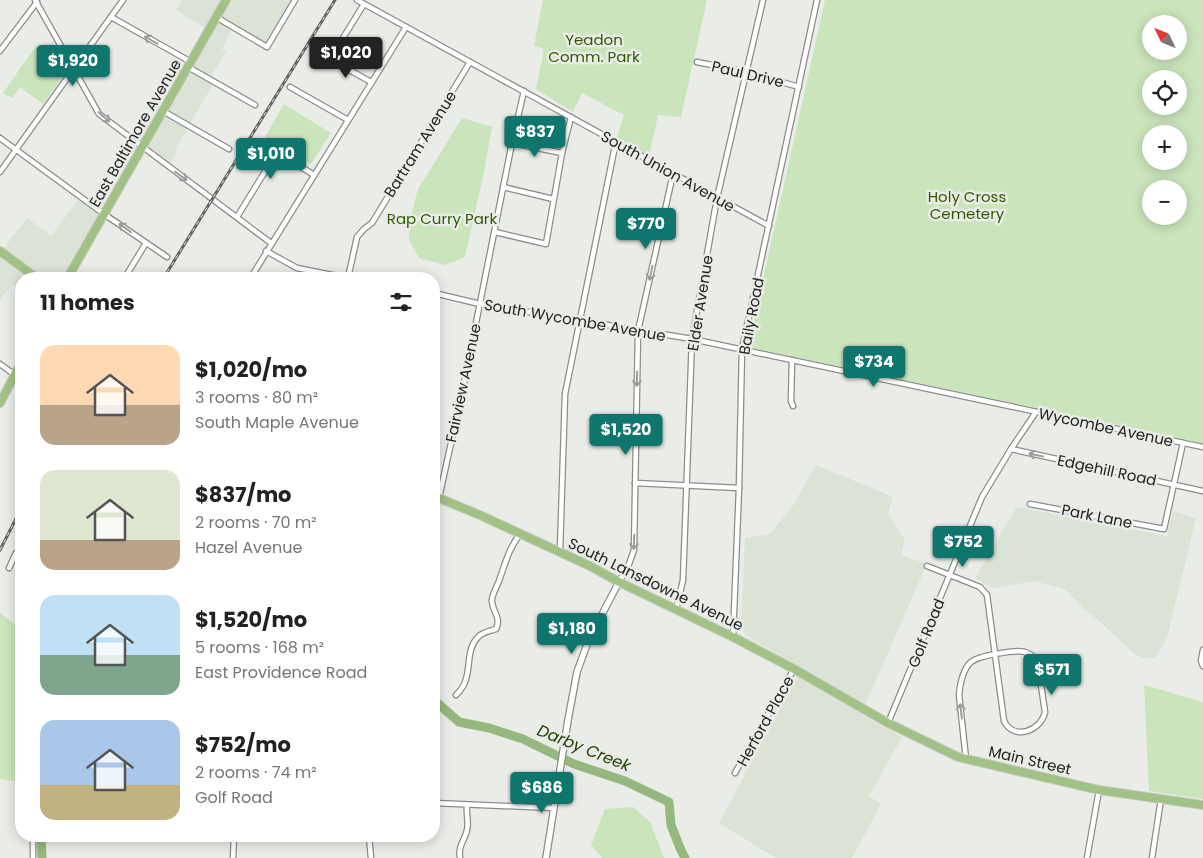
<!DOCTYPE html>
<html lang="en">
<head>
<meta charset="utf-8">
<style>
	:root { --surface:#fff; --page:#f6f6f6; --text:#222; --muted:#767676; --accent:#0f766e }
	body { margin:0; font-family:Poppins,sans-serif; background:var(--page); color:var(--text); height:100vh; display:flex; flex-direction:column; font-size:19px; white-space:nowrap }
	* { box-sizing:border-box; margin:0 }
	p { font-size:16px; color:var(--muted) }
	.icon { flex:none; width:28px; height:28px; fill:none; stroke:currentColor; stroke-width:2; stroke-linecap:round; stroke-linejoin:round }
	.map { position:relative; flex:1; overflow:hidden }
	.panel { position:absolute; left:15px; top:272px; width:425px; height:570px; display:flex; flex-direction:column; background:var(--surface); border-radius:20px; box-shadow:0 2px 12px #0003 }
	.panel>* { flex:none }
	.needle { width:32px; rotate:313deg }
	.controls { position:absolute; left:1142px; top:15px; display:grid; gap:10px }
	.controls a { display:grid; place-items:center; width:45px; height:45px; border-radius:50%; background:var(--surface); box-shadow:0 2px 12px #0003; font-size:25px }
	.price { position:absolute; translate:-50% -42px; padding:0 11px; border-radius:5px; background:var(--accent); color:#fff; font-size:16px; line-height:32px; filter:drop-shadow(0 1px 2px #0008) }
	.price::after { content:''; position:absolute; left:50%; top:30px; width:15px; height:11px; margin-left:-8px; background:inherit; clip-path:polygon(0 0,100% 0,50% 100%) }
	.price.on { background:#222; color:#fff }
	ul { padding:0; list-style:none }
	li { display:flex; align-items:center; gap:15px; height:125px; padding:0 25px }
	li span { display:grid; place-items:center; flex:none; width:140px; height:100px; border-radius:15px; color:#555 }
	li>.icon { margin-inline-start:auto }
	span .icon { width:60px; height:60px; fill:#fffc; stroke-width:1 }
	li b { font-size:21px }
	h2 { display:flex; justify-content:space-between; align-items:center; height:60px; padding:0 25px; font-size:21px }
	.map>svg:first-child { display:block }
	.built { fill:#dbe3d7 }
	.green { fill:#cae4bb; fill-rule:evenodd }
	.lines { fill:none; stroke-linecap:round; stroke-linejoin:round }
	.river { stroke:#94b87d; stroke-width:9 }
	.minor-casing { stroke:#8a8d88; stroke-width:7 }
	.tertiary-casing { stroke:#8a8d88; stroke-width:8 }
	.primary-casing { stroke:#cacaca; stroke-width:10 }
	.minor { stroke:#fff; stroke-width:4.5 }
	.tertiary { stroke:#fff; stroke-width:5.5 }
	.primary { stroke:#a0c284; stroke-width:8 }
	.rail-casing { stroke:#616361; stroke-width:3 }
	.rail { stroke:#e9ece7; stroke-width:1; stroke-dasharray:4; stroke-linecap:butt }
	.oneway { stroke:#9b9c9b }
	.labels { text-anchor:middle; dominant-baseline:central; stroke-width:5; stroke-linejoin:round; paint-order:stroke }
	.park-label { font-size:15px; fill:#305a00; stroke:#e9ece7 }
	.street-label { font-size:15px; fill:#212221; stroke:#e9ece7 }
	.water-label { font-size:16px; font-style:italic; fill:#214100; stroke:#e9ece7 }
</style>
</head>
<body>
<div class="map">
<svg width="1203" height="858" viewBox="0 0 1203 858">
	<rect width="100%" height="100%" fill="#e9ece7"/>
	<!-- built -->
	<g class="built">
		<path d="M182,0H221L205,28L176,10Z"/>
		<path d="M230,0H292L267,43L234,25L222,49L226,52L211,76L216,79L176,148L177,150L170,165L146,146Z"/>
		<path d="M78,200L99,215L62,279H21V290L12,284L0,300V253L27,218L51,236Z"/>
		<path d="M816,465L893,497L888,513L905,540L901,555L927,564L861,714L902,737L869,796L881,804L852,858H776L719,823L802,668L745,635L741,627L745,538L770,534L792,507Z"/>
		<path d="M1017,507L1167,536L1173,511L1196,518L1167,638L1155,658H1141L1130,650L1099,621L1083,608L1065,589L1034,581L994,588L986,585L975,578Z"/>
	</g>
	<!-- green -->
	<g class="green">
		<path d="M543,0H707L681,117L658,115L649,156L616,140L624,115L582,93L573,112L536,89L544,49L534,46Z"/>
		<path d="M825,0H1203V443L748,347ZM1151,24H1179V51H1151ZM1151,79H1179V106H1151ZM1151,134H1179V161H1151ZM1151,189H1179V216H1151Z"/>
		<path d="M36,46L47,68L64,59L69,68L43,104L20,87L12,98L3,93Z"/>
		<path d="M284,104L331,133L311,164L264,139Z"/>
		<path d="M462,118L492,127L484,172L465,257L445,265L419,258L409,240L410,219L418,189L435,162Z"/>
		<path d="M0,613L21,629V782L0,779Z"/>
		<path d="M1144,685L1203,702V799L1149,791Z"/>
		<path d="M633,807L650,822L664,858H602L591,845L605,809Z"/>
	</g>
	<g class="lines">
		<!-- river -->
		<g class="river">
			<path d="M434,700L459,722L489,728L523,739L574,764L625,781L669,802L671,825L680,848L685,858"/>
			<path d="M41,836L42,858"/>
		</g>
		<defs>
			<g id="minor">
				<path d="M35,0L99,114L271,243"/>
				<path d="M357,0L769,226"/>
				<path d="M111,17L191,62"/>
				<path d="M216,17L267,47L295,0"/>
				<path d="M315,48L330,59L371,82"/>
				<path d="M0,51L37,2"/>
				<path d="M330,59L364,4"/>
				<path d="M697,62L747,72L799,87"/>
				<path d="M188,67L255,105"/>
				<path d="M290,87L348,120"/>
				<path d="M163,111L229,149"/>
				<path d="M0,138L104,214L167,257"/>
				<path d="M512,143L562,153"/>
				<path d="M0,172L123,0"/>
				<path d="M503,187L553,199"/>
				<path d="M237,217L277,152L314,175"/>
				<path d="M495,232L546,244L562,153L571,117"/>
				<path d="M266,251L297,268L352,279"/>
				<path d="M170,278L171,279"/>
				<path d="M348,278L357,237L364,229L372,223L470,62"/>
				<path d="M124,279L146,243"/>
				<path d="M250,279L406,27"/>
				<path d="M434,293L480,304L692,339L1203,447"/>
				<path d="M792,360L791,401L793,406"/>
				<path d="M0,364L15,375"/>
				<path d="M1011,449L1203,491"/>
				<path d="M635,483L739,488"/>
				<path d="M439,498L463,388L512,143L524,91"/>
				<path d="M1030,504L1164,529L1183,443"/>
				<path d="M560,551L565,394L616,141"/>
				<path d="M927,566L980,587L987,595L1004,721C1014,741 1041,731 1045,712L1038,665C1036,658 1032,654 1025,652C1016,649 978,656 971,662C963,669 960,685 959,695L966,759"/>
				<path d="M9,568L16,553L21,548"/>
				<path d="M619,582L629,564L634,550L638,331L673,174"/>
				<path d="M676,610L683,580L692,339L717,198L763,0"/>
				<path d="M733,637L739,488L742,349L817,0"/>
				<path d="M1203,650L1201,661L1203,666"/>
				<path d="M456,695C460,691 463,688 465,682C471,668 466,649 478,637C482,632 490,631 496,629C502,616 491,611 492,599C493,593 497,586 499,581C505,564 509,548 520,534"/>
				<path d="M888,723L982,497L1011,449L1036,412"/>
				<path d="M735,773L794,669"/>
				<path d="M434,803L553,808"/>
				<path d="M33,836V858"/>
				<path d="M369,836L371,858"/>
				<path d="M233,858L234,836"/>
				<path d="M460,858C458,844 465,841 467,830C469,822 466,814 467,805"/>
				<path d="M1087,858L1099,790"/>
				<path d="M1152,858L1161,799"/>
			</g>
			<path id="tertiary" d="M546,858L568,720L577,672L589,639L619,582"/>
			<g id="primary">
				<path d="M0,251L38,279"/>
				<path d="M67,279L226,0"/>
				<path d="M0,403L21,363"/>
				<path d="M434,496L482,516L590,566L619,582L733,637L794,669L888,723L958,757L1099,790L1203,805"/>
			</g>
		</defs>
		<!-- minor casing -->
		<use href="#minor" class="minor-casing"/>
		<!-- tertiary casing -->
		<use href="#tertiary" class="tertiary-casing"/>
		<!-- primary casing -->
		<use href="#primary" class="primary-casing"/>
		<!-- minor -->
		<use href="#minor" class="minor"/>
		<!-- tertiary -->
		<use href="#tertiary" class="tertiary"/>
		<!-- primary -->
		<use href="#primary" class="primary"/>
		<defs>
			<g id="rail">
				<path d="M163,279L335,0"/>
				<path d="M0,550L21,509"/>
			</g>
		</defs>
		<!-- rail casing -->
		<use href="#rail" class="rail-casing"/>
		<!-- rail -->
		<use href="#rail" class="rail"/>
	</g>
	<!-- one-way arrows -->
	<defs><path id="oneway-shaft" d="M-6 0H5M1.5-3L5.5 0L1.5 3" fill="none" stroke-width="1.6" stroke-linecap="round" stroke-linejoin="round" transform="scale(1.25)"/></defs>
	<g class="oneway">
		<use href="#oneway-shaft" transform="translate(151 40) rotate(-150)"/>
		<use href="#oneway-shaft" transform="translate(104 117) rotate(42)"/>
		<use href="#oneway-shaft" transform="translate(181 176) rotate(36)"/>
		<use href="#oneway-shaft" transform="translate(125 228) rotate(-145)"/>
		<use href="#oneway-shaft" transform="translate(651 273) rotate(102)"/>
		<use href="#oneway-shaft" transform="translate(637 379) rotate(91)"/>
		<use href="#oneway-shaft" transform="translate(1036 455) rotate(-168)"/>
		<use href="#oneway-shaft" transform="translate(634 542) rotate(92)"/>
		<use href="#oneway-shaft" transform="translate(961 711) rotate(-97)"/>
	</g>
	<g class="labels">
		<!-- park labels -->
		<g class="park-label">
			<text x="594" y="39">Yeadon<tspan x="594" dy="17">Comm. Park</tspan></text>
			<text x="967" y="196">Holy Cross<tspan x="967" dy="17">Cemetery</tspan></text>
			<text x="442" y="218">Rap Curry Park</text>
		</g>
		<!-- street labels -->
		<g class="street-label">
			<text transform="translate(748 74) rotate(13)">Paul Drive</text>
			<text transform="translate(135 133) rotate(-60)">East Baltimore Avenue</text>
			<text transform="translate(420 144) rotate(-58)">Bartram Avenue</text>
			<text transform="translate(668 171) rotate(29)">South Union Avenue</text>
			<text transform="translate(700 303) rotate(-81)">Elder Avenue</text>
			<text transform="translate(751 316) rotate(-79)">Baily Road</text>
			<text transform="translate(575 320) rotate(10)">South Wycombe Avenue</text>
			<text transform="translate(463 383) rotate(-78)">Fairview Avenue</text>
			<text transform="translate(1106 427) rotate(12)">Wycombe Avenue</text>
			<text transform="translate(1107 470) rotate(12)">Edgehill Road</text>
			<text transform="translate(1097 516) rotate(11)">Park Lane</text>
			<text transform="translate(656 584) rotate(26)">South Lansdowne Avenue</text>
			<text transform="translate(926 633) rotate(-68)">Golf Road</text>
			<text transform="translate(765 721) rotate(-61)">Herford Place</text>
			<text transform="translate(1030 760) rotate(13)">Main Street</text>
		</g>
		<!-- water labels -->
		<g class="water-label">
			<text transform="translate(584 748) rotate(22)">Darby Creek</text>
		</g>
	</g>
</svg>
<div class="controls">
<a><svg class="needle" viewBox="-14 -14 28 28"><path d="M0-13l5 13h-10z" fill="#e53935"/><path d="M0 13l5-13h-10z" fill="#767676"/></svg></a>
<a><svg class="icon" aria-label="locate" viewBox="0 0 24 24"><circle cx="12" cy="12" r="6"/><path d="M12 2v4M12 18v4M2 12h4M18 12h4"/></svg></a>
<a>+</a>
<a>−</a>
</div>
<b class="price on" style="left:346px;top:79px">$1,020</b>
<b class="price" style="left:73px;top:87px">$1,920</b>
<b class="price" style="left:535px;top:158px">$837</b>
<b class="price" style="left:271px;top:180px">$1,010</b>
<b class="price" style="left:646px;top:250px">$770</b>
<b class="price" style="left:874px;top:388px">$734</b>
<b class="price" style="left:626px;top:456px">$1,520</b>
<b class="price" style="left:963px;top:568px">$752</b>
<b class="price" style="left:572px;top:655px">$1,180</b>
<b class="price" style="left:1052px;top:696px">$571</b>
<b class="price" style="left:542px;top:814px">$686</b>
<section class="panel">
<h2>11 homes<svg class="icon" aria-label="filters" viewBox="0 0 24 24"><path d="M4 7h16M4 17h16"/><circle cx="9" cy="7" r="2"/><circle cx="15" cy="17" r="2"/></svg></h2>
<ul>
<li><span style="background:linear-gradient(#ffd9b3 60%,#b9a48a 0)"><svg class="icon" aria-label="home" viewBox="0 0 24 24"><path d="M3 11l9-7 9 7M6 9v11h12V9"/></svg></span><div><b>$1,020/mo</b><p>3 rooms · 80 m²</p><p>South Maple Avenue</p></div></li>
<li><span style="background:linear-gradient(#dfe7d0 70%,#b9a48a 0)"><svg class="icon" aria-label="home" viewBox="0 0 24 24"><path d="M3 11l9-7 9 7M6 9v11h12V9"/></svg></span><div><b>$837/mo</b><p>2 rooms · 70 m²</p><p>Hazel Avenue</p></div></li>
<li><span style="background:linear-gradient(#bfe0f5 60%,#7fa58c 0)"><svg class="icon" aria-label="home" viewBox="0 0 24 24"><path d="M3 11l9-7 9 7M6 9v11h12V9"/></svg></span><div><b>$1,520/mo</b><p>5 rooms · 168 m²</p><p>East Providence Road</p></div></li>
<li><span style="background:linear-gradient(#a9c7e8 65%,#c2b280 0)"><svg class="icon" aria-label="home" viewBox="0 0 24 24"><path d="M3 11l9-7 9 7M6 9v11h12V9"/></svg></span><div><b>$752/mo</b><p>2 rooms · 74 m²</p><p>Golf Road</p></div></li>
</ul>
</section>
</div>
</body>
</html>
